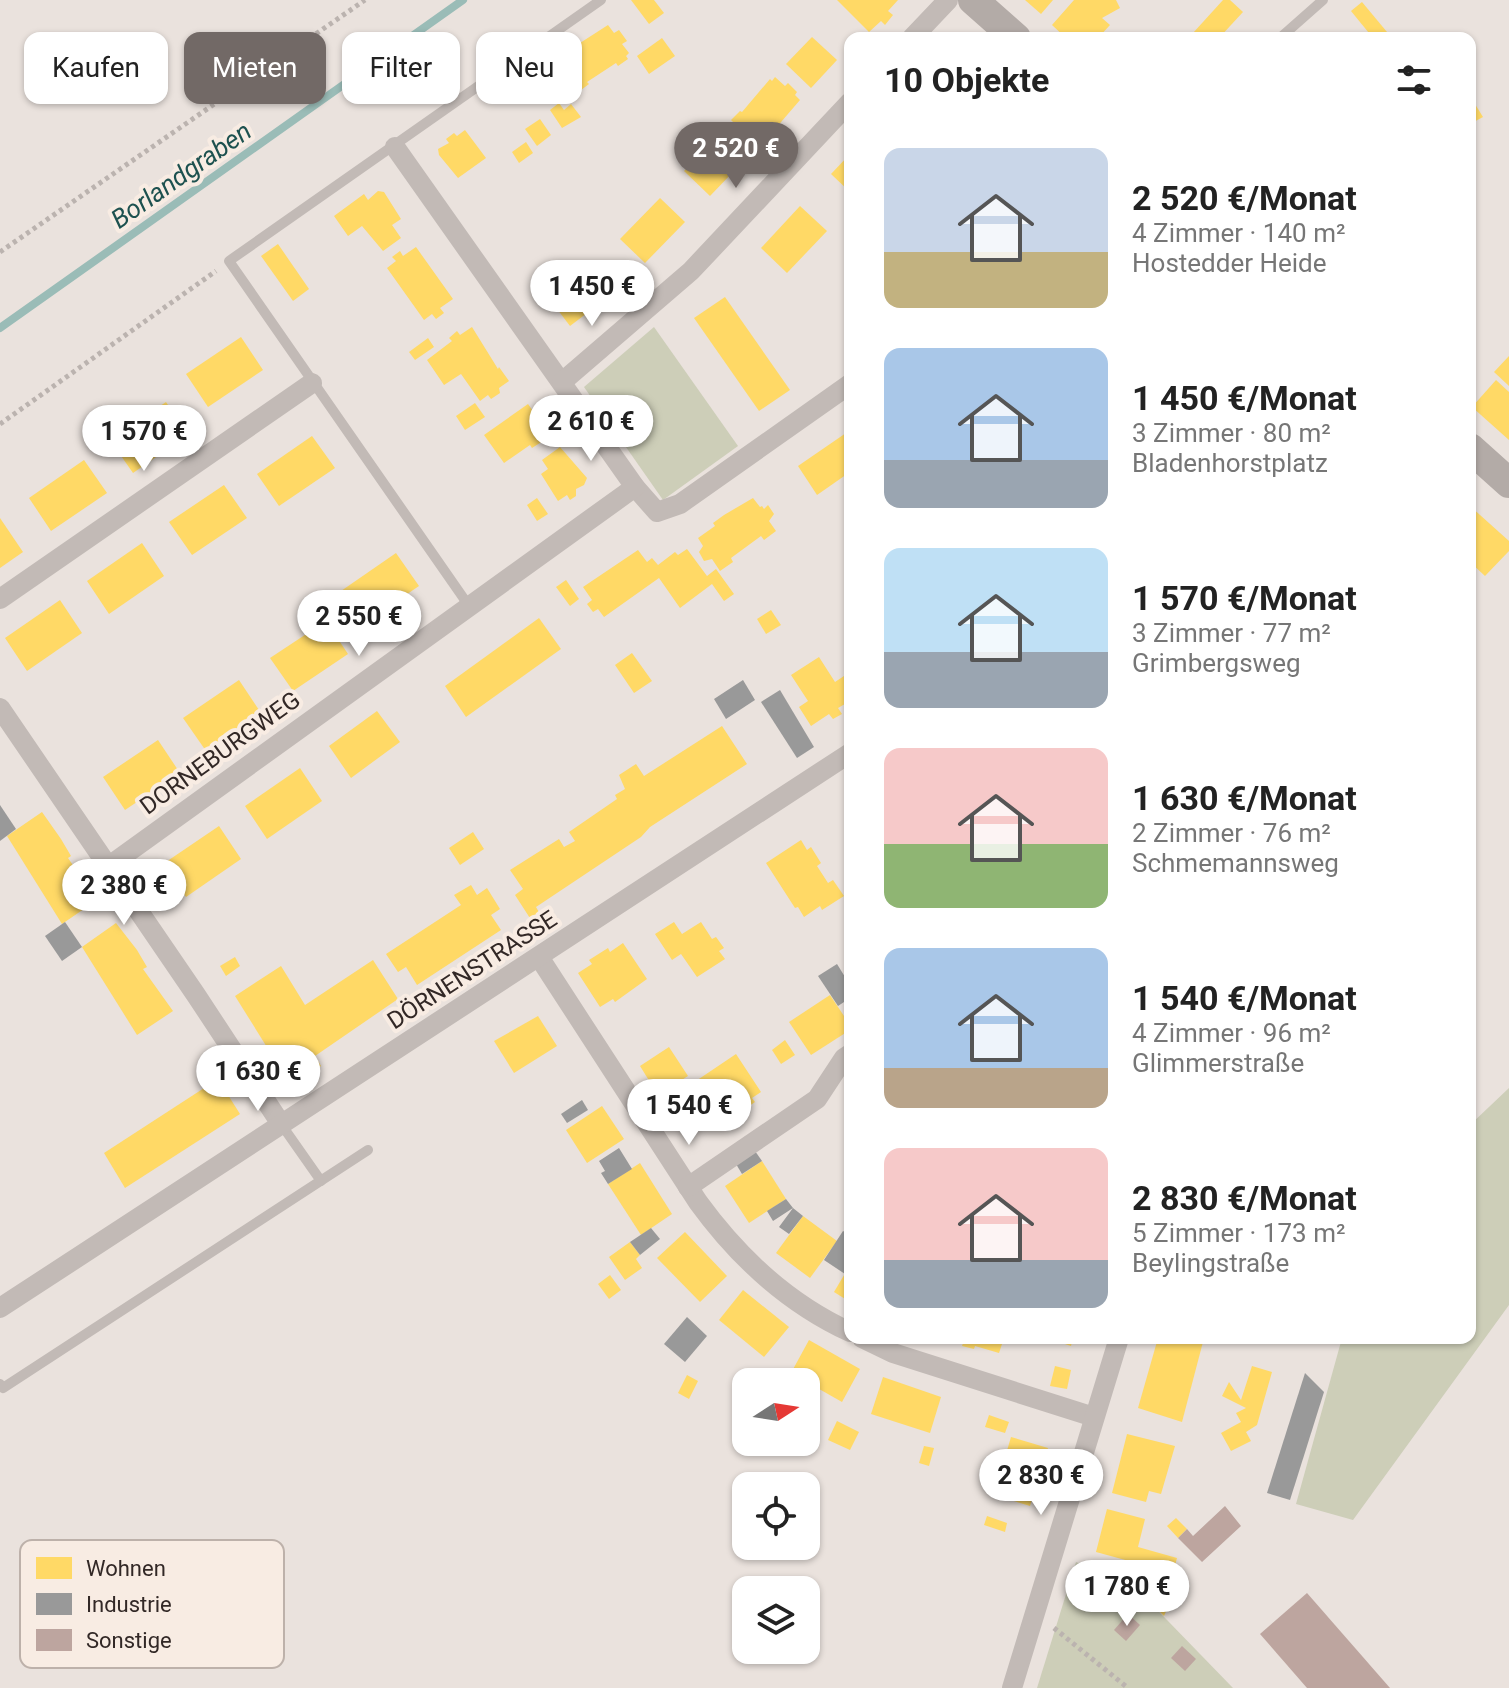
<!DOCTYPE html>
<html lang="de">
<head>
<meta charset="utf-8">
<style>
	:root { --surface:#fff; --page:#f2f2f2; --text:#222; --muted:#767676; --accent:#726966 }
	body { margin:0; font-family:Roboto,sans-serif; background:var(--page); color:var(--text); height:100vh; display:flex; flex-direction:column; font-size:30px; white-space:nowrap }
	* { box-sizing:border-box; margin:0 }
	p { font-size:26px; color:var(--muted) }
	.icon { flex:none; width:44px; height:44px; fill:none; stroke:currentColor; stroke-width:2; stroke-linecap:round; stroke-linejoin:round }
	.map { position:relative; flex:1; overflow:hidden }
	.side { position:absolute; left:844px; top:32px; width:632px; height:1312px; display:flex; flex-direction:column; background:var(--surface); border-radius:16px; box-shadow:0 2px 6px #0004 }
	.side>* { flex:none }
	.hud { position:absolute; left:24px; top:32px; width:700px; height:72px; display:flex; gap:16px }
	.needle { width:52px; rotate:78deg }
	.buttons { position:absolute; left:732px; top:1368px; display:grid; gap:16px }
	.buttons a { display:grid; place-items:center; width:88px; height:88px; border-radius:16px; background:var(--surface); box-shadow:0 2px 6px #0004; font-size:40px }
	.price { position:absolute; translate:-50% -68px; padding:0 18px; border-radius:28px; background:#fff; color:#222; font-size:26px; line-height:52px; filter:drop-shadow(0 2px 4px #0008) }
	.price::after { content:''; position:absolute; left:50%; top:48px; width:24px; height:18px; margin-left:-12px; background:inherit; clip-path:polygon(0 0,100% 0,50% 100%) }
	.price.current { background:var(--accent); color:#fff }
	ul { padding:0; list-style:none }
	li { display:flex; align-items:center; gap:24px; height:200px; padding:0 40px }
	li span { display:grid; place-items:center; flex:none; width:224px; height:160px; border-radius:16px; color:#555 }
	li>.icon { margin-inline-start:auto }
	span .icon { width:96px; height:96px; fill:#fffc; stroke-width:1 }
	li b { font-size:34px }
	h2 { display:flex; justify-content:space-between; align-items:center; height:96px; padding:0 40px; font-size:34px }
	.chip { padding:0 28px; border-radius:16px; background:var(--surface); box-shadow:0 2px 6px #0004; font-size:28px; line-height:72px }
	.chip.current { background:var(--accent); color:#fff }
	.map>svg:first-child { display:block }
	.green { fill:#cdceb8 }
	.homes { fill:#ffd966 }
	.industry { fill:#999 }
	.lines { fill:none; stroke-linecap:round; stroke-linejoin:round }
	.stream { stroke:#9abcb7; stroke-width:8 }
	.building { fill:#bda59f }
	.path { stroke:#bbb3af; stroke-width:5; stroke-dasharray:4 4; stroke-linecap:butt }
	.lane { stroke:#c2bab6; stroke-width:10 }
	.street { stroke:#c2bab6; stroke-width:20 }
	.secondary { stroke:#b3aba7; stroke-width:30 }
	.labels { text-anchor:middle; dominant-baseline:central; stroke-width:8; stroke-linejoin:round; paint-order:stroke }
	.street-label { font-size:24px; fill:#322826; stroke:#f8ece3 }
	.water-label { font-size:26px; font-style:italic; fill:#1d514f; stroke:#f8ece3 }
	.key { fill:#f8ece3; stroke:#bdb1aa; stroke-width:2 }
	.key-label { font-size:22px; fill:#322826 }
</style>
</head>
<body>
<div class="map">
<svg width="1509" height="1688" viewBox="0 0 1509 1688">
	<rect width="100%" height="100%" fill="#eae2dd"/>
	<!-- green -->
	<g class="green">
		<path d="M654,327L738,446L663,500L584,387Z"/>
		<path d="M1509,1088V1305L1353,1520L1296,1504L1342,1338H1470V1125Z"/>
		<path d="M1076,1562L1134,1586L1233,1688H1037Z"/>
	</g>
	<!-- homes -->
	<g class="homes">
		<path d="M631,0H654L664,13L649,24Z"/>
		<path d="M837,0H898L888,11L893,15L885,25L881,21L869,32Z"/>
		<path d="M1025,0H1053L1041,14Z"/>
		<path d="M1074,0H1116L1120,8L1102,18L1110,25L1098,38H1066L1052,25Z"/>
		<path d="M1223,0H1230L1243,12L1219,38H1198L1193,33Z"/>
		<path d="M1362,2L1392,38H1373L1351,11Z"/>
		<path d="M608,25L614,33L619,30L627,41L622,44L629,53L626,56L628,59L618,66L616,63L587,82L589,84L577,93L575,90L572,93L565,83L560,86L552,75L556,71L552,64L567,54L566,52Z"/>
		<path d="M812,37L837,60L811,88L786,64Z"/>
		<path d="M662,38L675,56L649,74L637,56Z"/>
		<path d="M775,77L785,86L788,83L797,92L795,95L800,100L769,136L767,134L753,148L748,144L745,147L735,138L738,135L729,126L733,122L731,120L740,111L742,112L770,79L772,81Z"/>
		<path d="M1470,96L1483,117L1470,124Z"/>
		<path d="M559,103L564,110L571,104L581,117L562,128L550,110Z"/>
		<path d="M540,119L551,135L537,146L525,129Z"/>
		<path d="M465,130L486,158L458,178L439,155L438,149L449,143L446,139L454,133L457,136Z"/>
		<path d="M526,142L533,153L519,163L512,152Z"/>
		<path d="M707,148L733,172L710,196L684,171Z"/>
		<path d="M850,154V192L831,174Z"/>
		<path d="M378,191L384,192L401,219L392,225L401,238L383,251L362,226L348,236L334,216L364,194L368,200Z"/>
		<path d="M660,198L685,222L645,263L620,239Z"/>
		<path d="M800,206L827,231L787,273L761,248Z"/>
		<path d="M278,244L309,289L293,301L261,256Z"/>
		<path d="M416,247L453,299L440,308L444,313L436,319L432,314L424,320L387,268L396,261L392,257L400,251L403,256Z"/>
		<path d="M594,262L616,291L570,326L548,297Z"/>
		<path d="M725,297L790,390L759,411L694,318Z"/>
		<path d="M472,327L498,369L499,367L509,381L499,388L500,393L491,399L488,395L480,401L461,374L444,385L427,360L452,341L449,338L457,331L460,335Z"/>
		<path d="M241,337L263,370L208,407L186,374Z"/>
		<path d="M428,338L434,347L415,360L409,352Z"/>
		<path d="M1509,356V386L1494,372Z"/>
		<path d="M1496,380L1509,392V440L1472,407Z"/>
		<path d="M166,402L188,435L133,473L110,440Z"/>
		<path d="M475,403L485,417L465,430L456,416Z"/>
		<path d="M528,404L548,432L541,437L543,441L532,448L530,445L504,463L484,435Z"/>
		<path d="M846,433L850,439V472L817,495L798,466Z"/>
		<path d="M312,436L335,468L279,506L257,474Z"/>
		<path d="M560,447L587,478L584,485L576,489V496L570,500L567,495L558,501L541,474L548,469L542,460Z"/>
		<path d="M84,460L107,493L51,531L29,498Z"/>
		<path d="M224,485L247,518L192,555L169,522Z"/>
		<path d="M537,498L548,514L537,521L527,505Z"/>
		<path d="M753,498L760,507L762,506L764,509L768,505L774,514L769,521L776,531L764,540L761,536L731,558L733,562L720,571L712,559L704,561L699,552L703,546L698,538L715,526L713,523L724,515Z"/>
		<path d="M1470,506L1509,541V551L1485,576L1470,562Z"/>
		<path d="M0,518L23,552L0,568Z"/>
		<path d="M142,543L164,576L109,614L87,581Z"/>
		<path d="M687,549L707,576L716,569L734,594L724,601L712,584L680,608L659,578L604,617L598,609L593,612L587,604L592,600L583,587L638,550L647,562L652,558L658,565L675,552L678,555Z"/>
		<path d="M396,553L419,586L363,624L341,591Z"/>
		<path d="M566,580L579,599L570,606L556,587Z"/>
		<path d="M60,600L82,633L27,671L5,638Z"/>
		<path d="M771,610L781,625L766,634L757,619Z"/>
		<path d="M539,618L561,649L466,717L445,686Z"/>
		<path d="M326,621L348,654L293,691L270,658Z"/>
		<path d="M632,653L652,681L634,693L615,665Z"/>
		<path d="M819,657L835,682L844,676L850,686V701L838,708L842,714L833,719L829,714L811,726L799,707L808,701L791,675Z"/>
		<path d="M239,680L261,713L206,751L183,718Z"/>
		<path d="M377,711L400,742L351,778L329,746Z"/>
		<path d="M722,726L747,764L650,827L641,837L536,907L545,923L537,929L515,895L523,889L510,870L559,839L564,847L575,841L569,832L617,799L615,795L625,789L619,775L636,764L644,776Z"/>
		<path d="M158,740L180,773L125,810L103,777Z"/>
		<path d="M300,768L322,801L267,839L245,806Z"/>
		<path d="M42,812L61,839L71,856L68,858L97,900L62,924L7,836Z"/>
		<path d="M219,826L241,859L186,897L163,864Z"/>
		<path d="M473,832L484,849L460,865L449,848Z"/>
		<path d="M801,840L807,850L811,847L821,863L817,866L828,883L833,880L844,896L822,910L820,906L804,917L798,907L795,908L766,863Z"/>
		<path d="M471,885L477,895L487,888L500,909L491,915L501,930L417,985L406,967L398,972L386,954L461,905L454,895Z"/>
		<path d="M674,922L682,934L701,922L712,939L716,937L724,948L719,951L725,959L697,977L681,954L672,960L655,934Z"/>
		<path d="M116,923L137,950L147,967L143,969L173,1011L137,1035L82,947Z"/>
		<path d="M623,943L647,979L615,1002L613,999L600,1007L578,973L592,964L589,960L608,948L610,952Z"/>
		<path d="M235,957L240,966L226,976L220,966Z"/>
		<path d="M373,960L398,999L315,1056L321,1066L309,1074L302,1064L282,1076L273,1062L275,1060L235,996L281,966L305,1005Z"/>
		<path d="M830,995L850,1025V1030L811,1055L789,1022Z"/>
		<path d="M538,1016L557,1046L514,1073L494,1041Z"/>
		<path d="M785,1040L795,1055L781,1064L772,1050Z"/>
		<path d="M669,1047L688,1076L658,1095L640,1066Z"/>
		<path d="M736,1054L761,1092L752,1098L755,1102L744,1110L741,1106L723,1117L711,1098L699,1107L687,1087Z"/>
		<path d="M218,1079L240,1114L125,1188L104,1153Z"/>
		<path d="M602,1106L624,1139L587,1163L566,1130Z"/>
		<path d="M762,1161L786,1199L749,1223L725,1186Z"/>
		<path d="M640,1163L672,1214L641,1235L608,1184Z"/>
		<path d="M803,1216L837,1241L810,1278L776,1253Z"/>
		<path d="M685,1232L727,1276L700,1302L657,1258Z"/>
		<path d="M630,1242L640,1255L636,1259L642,1268L625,1280L609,1257Z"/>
		<path d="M850,1265V1302L834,1292Z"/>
		<path d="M610,1275L621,1290L609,1299L598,1284Z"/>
		<path d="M743,1290L789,1327L764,1357L719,1320Z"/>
		<path d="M955,1338H1004L999,1353L975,1346L974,1349L962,1346L964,1341Z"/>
		<path d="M1047,1338H1073L1071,1346Z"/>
		<path d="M1158,1338H1204L1182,1422L1138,1408Z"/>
		<path d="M809,1340L860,1369L842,1402L791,1373Z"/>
		<path d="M1055,1366L1071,1370L1067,1389L1050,1386Z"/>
		<path d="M1252,1366L1272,1372L1257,1425L1246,1432L1251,1441L1231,1451L1221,1433L1241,1422L1236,1413L1246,1408L1222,1396L1229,1382L1241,1400Z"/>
		<path d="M687,1375L698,1381L689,1399L678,1393Z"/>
		<path d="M883,1377L941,1397L930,1433L871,1414Z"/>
		<path d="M989,1415L1009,1422L1005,1433L985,1427Z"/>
		<path d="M837,1421L859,1432L850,1450L828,1440Z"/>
		<path d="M1127,1434L1175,1446L1161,1494L1149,1491L1146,1502L1112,1493Z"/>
		<path d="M1011,1437L1048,1448L1030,1506L994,1495Z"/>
		<path d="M924,1446L934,1448L929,1466L919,1463Z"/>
		<path d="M1107,1509L1145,1519L1138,1547L1177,1558L1173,1573L1096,1552Z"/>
		<path d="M987,1516L1007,1523L1005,1532L984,1525Z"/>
		<path d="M1176,1518L1187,1529L1178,1538L1167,1526Z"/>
		<path d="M1163,1581L1172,1585L1168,1594L1173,1596L1164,1616L1145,1597L1151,1586L1159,1590Z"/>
	</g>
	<!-- industry -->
	<g class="industry">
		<path d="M743,680L755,700L726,719L714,699Z"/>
		<path d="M780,690L814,747L797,758L761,702Z"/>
		<path d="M0,805L16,829L0,841Z"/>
		<path d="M65,922L82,947L62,961L45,936Z"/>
		<path d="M837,964L850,985V998L838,1006L818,976Z"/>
		<path d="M582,1100L588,1110L567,1123L561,1114Z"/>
		<path d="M619,1148L632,1169L608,1184L601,1173L605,1171L599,1161Z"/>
		<path d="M755,1151L762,1161L742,1174L736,1164Z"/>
		<path d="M786,1199L793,1208L803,1216L789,1234L779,1227L793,1208L773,1221L767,1211Z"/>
		<path d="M651,1228L660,1239L640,1255L630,1242Z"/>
		<path d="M843,1231L850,1235L847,1248L850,1250V1265L845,1274L824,1260Z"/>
		<path d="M687,1317L707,1336L685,1362L664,1344Z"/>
		<path d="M1305,1373L1324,1392L1290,1500L1267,1493Z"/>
	</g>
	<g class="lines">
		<!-- stream -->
		<path class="stream" d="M0,328L463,0"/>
	</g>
	<!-- building -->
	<g class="building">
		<path d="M1225,1506L1241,1526L1202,1562L1178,1538L1187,1529L1193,1536Z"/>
		<path d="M1307,1593L1390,1688H1307L1260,1634Z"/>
		<path d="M1128,1614L1140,1625L1126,1641L1114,1630Z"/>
		<path d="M1182,1646L1196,1659L1185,1671L1171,1658Z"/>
	</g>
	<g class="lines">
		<!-- path -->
		<g class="path">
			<path d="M0,252L365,0"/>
			<path d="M0,424L216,271"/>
			<path d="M1054,1628L1128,1688"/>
		</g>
		<!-- lane -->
		<g class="lane">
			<path d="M1280,38L1323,0"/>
			<path d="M469,606L229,261L601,0"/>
			<path d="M281,1124L321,1181"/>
			<path d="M0,1384L3,1388L368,1150"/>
		</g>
		<!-- street -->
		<g class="street">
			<path d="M912,38L948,0"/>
			<path d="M395,147L635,487L657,512L680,504L850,384"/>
			<path d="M562,382L691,271L850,102"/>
			<path d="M0,599L312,383"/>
			<path d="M0,708L196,995L281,1124"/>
			<path d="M109,866L635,487"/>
			<path d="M539,957L698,1202C738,1257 787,1303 850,1332"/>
			<path d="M688,1187L817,1099L844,1058L850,1054"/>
			<path d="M0,1308L850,753"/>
			<path d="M862,1338L893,1353L1094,1417"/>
			<path d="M1012,1688L1119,1338"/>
		</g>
		<!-- secondary -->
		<g class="secondary">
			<path d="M973,0L1016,38"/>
			<path d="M1470,448L1509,483"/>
		</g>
	</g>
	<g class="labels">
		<!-- street labels -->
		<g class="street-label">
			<text transform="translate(220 753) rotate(-36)">DORNEBURGWEG</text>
			<text transform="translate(472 970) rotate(-33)">DÖRNENSTRASSE</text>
		</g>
		<!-- water labels -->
		<g class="water-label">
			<text transform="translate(181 175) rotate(-35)">Borlandgraben</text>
		</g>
	</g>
	<!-- legend -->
	<rect x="20" y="1540" width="264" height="128" rx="12" class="key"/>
	<rect x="36" y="1557" width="36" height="22" fill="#ffd966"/>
	<rect x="36" y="1593" width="36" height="22" fill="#999"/>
	<rect x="36" y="1629" width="36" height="22" fill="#bda59f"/>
	<g class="key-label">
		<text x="86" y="1576">Wohnen</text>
		<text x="86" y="1612">Industrie</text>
		<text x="86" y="1648">Sonstige</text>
	</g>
</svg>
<div class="buttons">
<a><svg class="needle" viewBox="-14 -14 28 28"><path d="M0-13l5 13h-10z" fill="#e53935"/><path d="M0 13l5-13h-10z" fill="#767676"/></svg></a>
<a><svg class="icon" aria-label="locate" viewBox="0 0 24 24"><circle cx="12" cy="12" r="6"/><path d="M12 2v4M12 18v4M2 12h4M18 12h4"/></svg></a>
<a><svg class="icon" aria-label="layers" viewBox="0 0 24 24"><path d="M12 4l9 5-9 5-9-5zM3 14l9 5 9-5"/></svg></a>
</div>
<b class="price current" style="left:736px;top:190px">2 520 €</b>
<b class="price" style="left:592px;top:328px">1 450 €</b>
<b class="price" style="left:591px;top:463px">2 610 €</b>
<b class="price" style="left:144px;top:473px">1 570 €</b>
<b class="price" style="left:359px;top:658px">2 550 €</b>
<b class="price" style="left:124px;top:927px">2 380 €</b>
<b class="price" style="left:258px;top:1113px">1 630 €</b>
<b class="price" style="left:689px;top:1147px">1 540 €</b>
<b class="price" style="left:1041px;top:1517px">2 830 €</b>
<b class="price" style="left:1127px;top:1628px">1 780 €</b>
<div class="hud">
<a class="chip">Kaufen</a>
<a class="chip current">Mieten</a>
<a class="chip">Filter</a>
<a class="chip">Neu</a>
</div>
<section class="side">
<h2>10 Objekte<svg class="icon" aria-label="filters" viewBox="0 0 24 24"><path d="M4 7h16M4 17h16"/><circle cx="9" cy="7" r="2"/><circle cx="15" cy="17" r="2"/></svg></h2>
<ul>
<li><span style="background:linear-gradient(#c9d6e8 65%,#c2b280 0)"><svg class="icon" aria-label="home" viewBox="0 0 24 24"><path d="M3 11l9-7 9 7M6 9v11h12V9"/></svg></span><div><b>2 520 €/Monat</b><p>4 Zimmer · 140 m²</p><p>Hostedder Heide</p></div></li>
<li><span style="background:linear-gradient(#a9c7e8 70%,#9aa5b1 0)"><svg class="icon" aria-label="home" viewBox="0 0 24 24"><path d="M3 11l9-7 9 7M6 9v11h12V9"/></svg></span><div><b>1 450 €/Monat</b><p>3 Zimmer · 80 m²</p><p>Bladenhorstplatz</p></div></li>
<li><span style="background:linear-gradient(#bfe0f5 65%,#9aa5b1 0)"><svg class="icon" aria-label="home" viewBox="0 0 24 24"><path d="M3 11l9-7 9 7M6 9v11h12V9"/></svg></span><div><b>1 570 €/Monat</b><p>3 Zimmer · 77 m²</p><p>Grimbergsweg</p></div></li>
<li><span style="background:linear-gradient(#f6c9c9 60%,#8fb573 0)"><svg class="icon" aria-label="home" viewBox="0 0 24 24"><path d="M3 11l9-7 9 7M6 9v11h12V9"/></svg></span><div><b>1 630 €/Monat</b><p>2 Zimmer · 76 m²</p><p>Schmemannsweg</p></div></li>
<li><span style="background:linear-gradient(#a9c7e8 75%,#b9a48a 0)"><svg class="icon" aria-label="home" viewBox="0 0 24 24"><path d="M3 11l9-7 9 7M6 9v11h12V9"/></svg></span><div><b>1 540 €/Monat</b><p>4 Zimmer · 96 m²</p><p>Glimmerstraße</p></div></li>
<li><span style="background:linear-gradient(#f6c9c9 70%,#9aa5b1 0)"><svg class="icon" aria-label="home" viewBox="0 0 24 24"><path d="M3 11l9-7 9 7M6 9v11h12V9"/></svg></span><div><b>2 830 €/Monat</b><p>5 Zimmer · 173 m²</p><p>Beylingstraße</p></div></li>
</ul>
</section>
</div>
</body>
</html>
